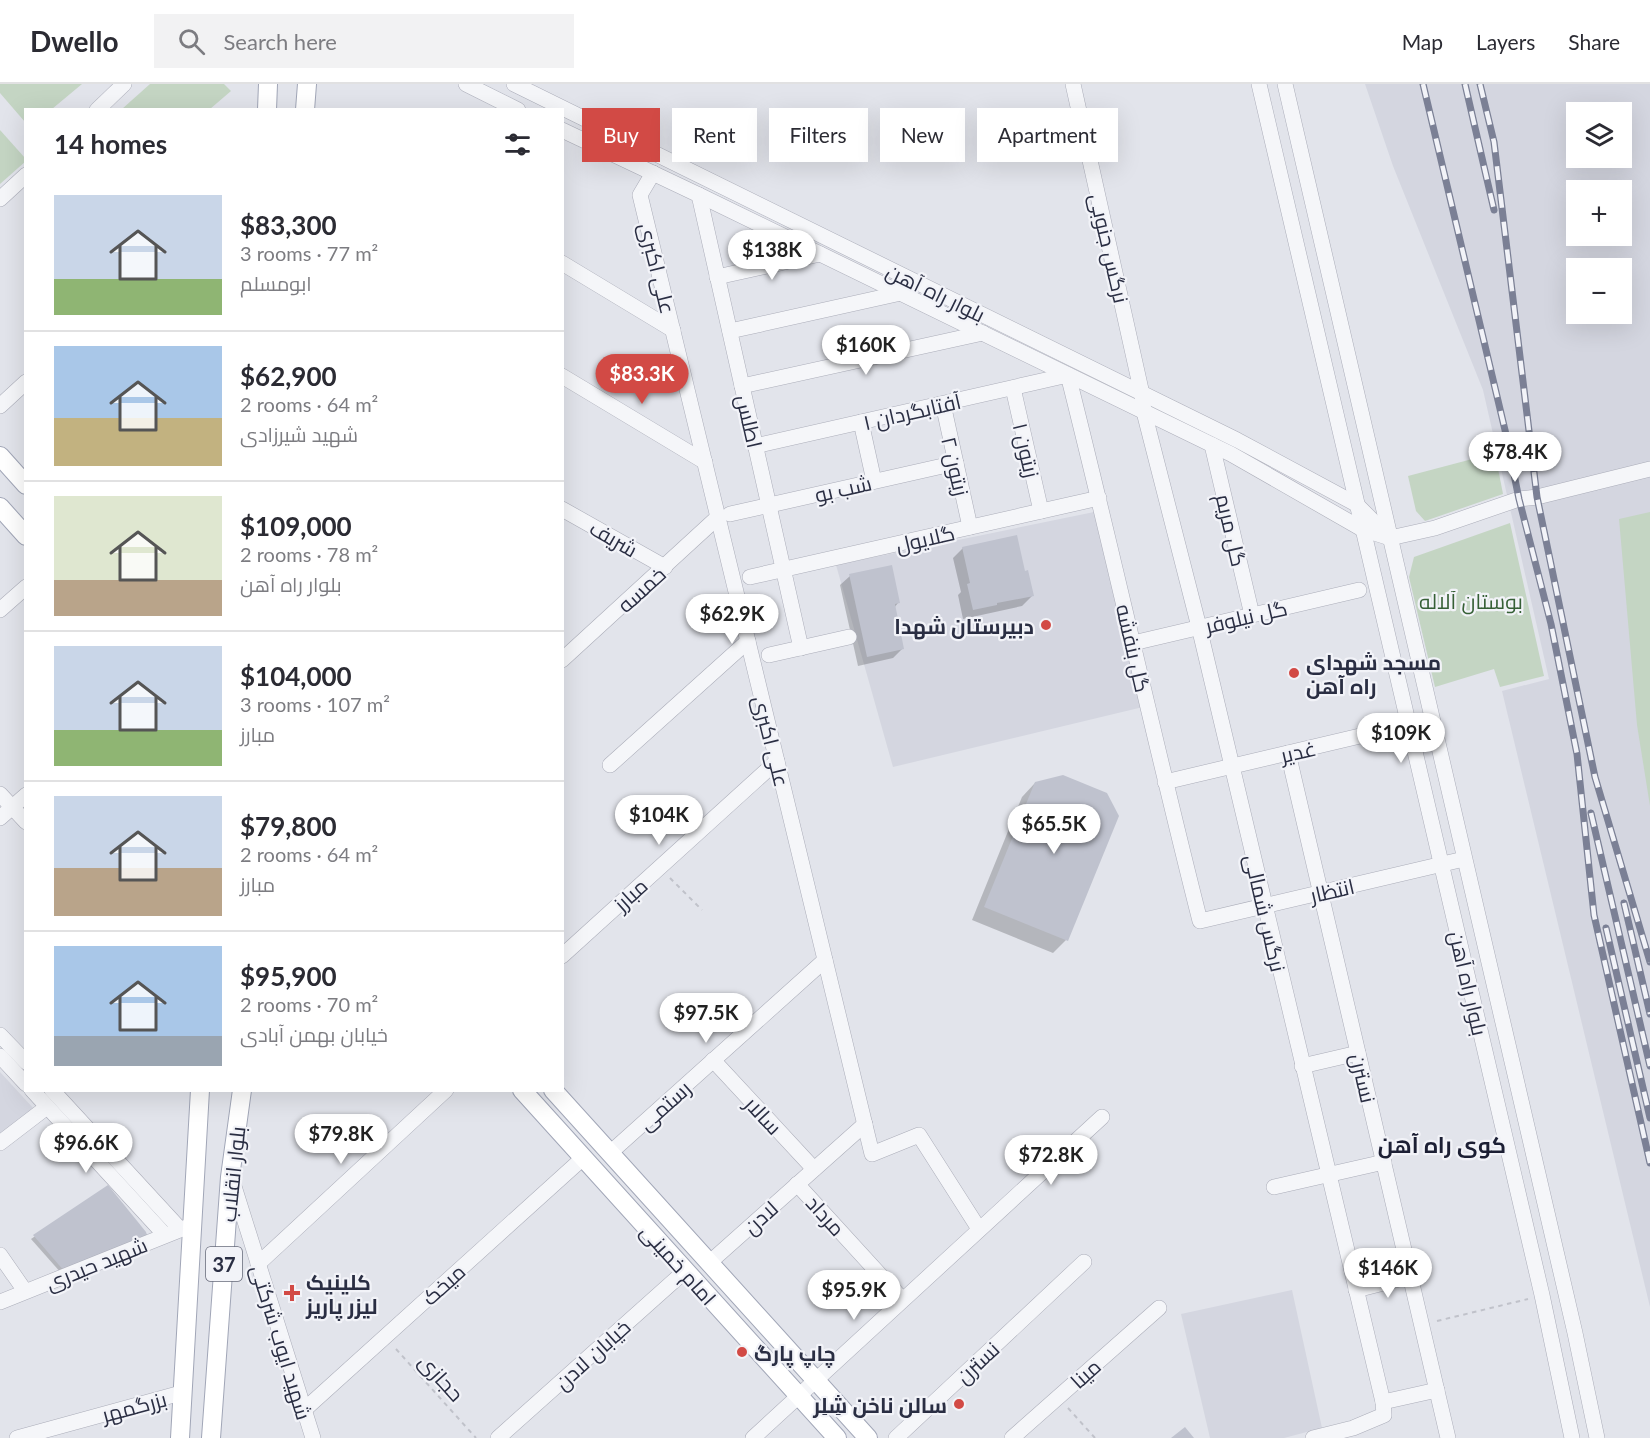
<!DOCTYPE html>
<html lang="en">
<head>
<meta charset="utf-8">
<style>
	:root { --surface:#fff; --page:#f2f2f3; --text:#2b2b33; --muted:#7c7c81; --line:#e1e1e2; --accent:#d24a45 }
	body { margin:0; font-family:Lato,Cairo,sans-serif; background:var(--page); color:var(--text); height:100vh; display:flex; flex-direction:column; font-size:22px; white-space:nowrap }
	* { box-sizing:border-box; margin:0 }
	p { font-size:20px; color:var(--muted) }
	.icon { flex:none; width:33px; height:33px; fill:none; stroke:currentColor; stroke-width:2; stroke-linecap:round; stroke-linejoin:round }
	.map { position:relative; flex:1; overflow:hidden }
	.side { position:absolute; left:24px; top:24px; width:540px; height:984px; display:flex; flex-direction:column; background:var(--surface); border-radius:0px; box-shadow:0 6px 24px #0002 }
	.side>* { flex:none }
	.top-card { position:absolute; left:582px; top:24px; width:570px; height:54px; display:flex; gap:12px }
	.controls { position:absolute; left:1566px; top:18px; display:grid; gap:12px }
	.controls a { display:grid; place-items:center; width:66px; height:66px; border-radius:0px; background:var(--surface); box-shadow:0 6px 24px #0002; font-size:30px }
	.price { position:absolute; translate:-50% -51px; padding:0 14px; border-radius:21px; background:#fff; color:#222; font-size:20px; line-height:39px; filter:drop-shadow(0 2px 3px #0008) }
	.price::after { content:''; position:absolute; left:50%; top:36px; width:18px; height:14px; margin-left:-9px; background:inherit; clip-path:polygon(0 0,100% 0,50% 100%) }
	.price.current { background:var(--accent); color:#fff }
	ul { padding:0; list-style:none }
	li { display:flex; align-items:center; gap:18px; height:150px; padding:0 30px }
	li+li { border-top:2px solid var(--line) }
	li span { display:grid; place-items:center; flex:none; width:168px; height:120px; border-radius:0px; color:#555 }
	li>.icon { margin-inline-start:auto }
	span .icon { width:72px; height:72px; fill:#fffc; stroke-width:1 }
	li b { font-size:26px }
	h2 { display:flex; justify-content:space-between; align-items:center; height:72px; padding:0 30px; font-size:26px }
	.chip { padding:0 21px; border-radius:0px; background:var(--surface); box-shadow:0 6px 24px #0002; font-size:21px; line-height:54px }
	.chip.current { background:var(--accent); color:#fff }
	header { display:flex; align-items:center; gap:36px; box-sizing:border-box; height:84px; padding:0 30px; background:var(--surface); border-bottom:2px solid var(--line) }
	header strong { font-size:28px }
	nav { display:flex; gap:33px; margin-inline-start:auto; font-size:21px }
	.search { width:420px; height:54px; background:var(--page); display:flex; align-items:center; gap:15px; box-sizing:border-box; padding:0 21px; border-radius:0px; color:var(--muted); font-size:22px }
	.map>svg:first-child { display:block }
	.built { fill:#d4d6e0; fill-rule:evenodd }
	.green { fill:#c4d5c3 }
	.shadow { fill:#0003 }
	.building { fill:#bfc2ce }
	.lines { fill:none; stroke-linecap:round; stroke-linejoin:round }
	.minor-casing { stroke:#abadb9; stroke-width:16 }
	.major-casing { stroke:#a1a6b7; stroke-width:20 }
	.path { stroke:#c0c2ca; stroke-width:2; stroke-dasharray:4.5 4.5; stroke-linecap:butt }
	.minor { stroke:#f5f6f9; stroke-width:15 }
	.major { stroke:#fff; stroke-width:18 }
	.rail-casing { stroke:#7b8095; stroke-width:7 }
	.rail { stroke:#f2f3f8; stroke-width:4.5; stroke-dasharray:14; stroke-linecap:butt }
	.poi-dot { fill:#d24a45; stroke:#f2f3f8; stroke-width:2 }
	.labels { text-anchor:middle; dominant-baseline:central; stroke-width:4.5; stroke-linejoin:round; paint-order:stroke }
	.shield { fill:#f2f3f8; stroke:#666979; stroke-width:1.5 }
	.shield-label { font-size:20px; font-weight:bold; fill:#2a2e43 }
	.street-label { font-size:21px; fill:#2a2e43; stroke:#f2f3f8 }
	.park-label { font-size:21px; fill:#366036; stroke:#f2f3f8 }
	.poi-label { font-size:21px; font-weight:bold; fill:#2a2e43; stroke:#f2f3f8; text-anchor:start }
	.neighbourhood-label { font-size:22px; font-weight:bold; fill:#1c1f34; stroke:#f2f3f8 }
</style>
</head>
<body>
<header>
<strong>Dwello</strong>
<div class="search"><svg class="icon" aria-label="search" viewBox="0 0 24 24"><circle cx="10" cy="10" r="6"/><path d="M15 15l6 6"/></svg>Search here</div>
<nav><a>Map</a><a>Layers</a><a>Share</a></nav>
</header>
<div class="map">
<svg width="1650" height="1354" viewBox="0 0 1650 1354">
	<rect width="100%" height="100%" fill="#e2e4eb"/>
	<!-- built -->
	<g class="built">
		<path d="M1365,0H1650V1223L1502,607L1549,595L1483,306L1393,82ZM1576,28H1622V74H1576ZM1576,106H1622V152H1576ZM1576,184H1622V230H1576Z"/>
		<path d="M1099,427L1143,623L893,683L836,481Z"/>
		<path d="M0,988L34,1025L0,1051Z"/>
		<path d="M1292,1206L1322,1344L1284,1354H1210L1181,1230Z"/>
	</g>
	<!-- green -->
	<g class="green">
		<path d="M0,0H82L52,25L26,26L25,38L0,9Z"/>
		<path d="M150,0H224L231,7L210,25H122Z"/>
		<path d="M0,46L25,74L26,77L0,100Z"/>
		<path d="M1495,369L1503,410L1425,437L1416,427L1408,392Z"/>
		<path d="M1650,428V722L1637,641L1619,435Z"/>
		<path d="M1510,439L1544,592L1500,603L1494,585L1435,603L1409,493L1414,473Z"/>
	</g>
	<!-- shadow -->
	<g class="shadow">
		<path d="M963,464L1024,488L1032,512L1022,522L963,535L958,511L961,508L953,474Z"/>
		<path d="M850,492L898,519L894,524L903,564L893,574L858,582L840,501Z"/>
		<path d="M1035,699L1066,856L1053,869L972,836L1022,713Z"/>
		<path d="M108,1103L62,1190L31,1155Z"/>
	</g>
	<!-- building -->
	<g class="building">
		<path d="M1017,451L1025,487L1028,486L1034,512L997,519V521L973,526L967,500L970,499L962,463Z"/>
		<path d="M892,481L900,519L895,520L904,565L867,573L849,490Z"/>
		<path d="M1063,691L1107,709L1119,732L1068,857L984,823L1035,698Z"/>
		<path d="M108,1101L146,1148L147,1151L65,1188L33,1151Z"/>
		<path d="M1185,1343L1194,1354H1171Z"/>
	</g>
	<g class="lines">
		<defs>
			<g id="minor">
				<path d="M466,0L518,26"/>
				<path d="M514,0L1237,356L1356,420L1388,452"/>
				<path d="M1073,0L1142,310L1144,328L1199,543L1383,1318L1384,1331L1353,1344L1313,1354"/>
				<path d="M1259,0L1542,1211L1572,1354"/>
				<path d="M1285,0L1575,1249L1597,1354"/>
				<path d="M97,26L124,0"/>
				<path d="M562,46L699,111L1231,370L1362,445L1390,454L1435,444L1519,415L1537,413L1650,385"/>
				<path d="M653,89L640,111L872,1070L919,1051L979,1145"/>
				<path d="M699,111L801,564"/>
				<path d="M0,115L26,91"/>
				<path d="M562,179L673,246"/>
				<path d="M717,193L820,170"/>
				<path d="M730,247L901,209"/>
				<path d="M562,292L705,378"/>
				<path d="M742,302L983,249"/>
				<path d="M1013,304L1041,427"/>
				<path d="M943,320L970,443"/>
				<path d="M0,322L26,298"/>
				<path d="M861,338L874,397"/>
				<path d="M1212,361L1252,531"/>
				<path d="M755,362L1068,291C1114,473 1154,656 1200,837L1464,775"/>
				<path d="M562,425L665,483"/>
				<path d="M730,430L956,379"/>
				<path d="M750,493L1099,414"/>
				<path d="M0,526L26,503"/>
				<path d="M1133,559L1359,506"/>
				<path d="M769,571L849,553"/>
				<path d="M562,576L718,433"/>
				<path d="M1288,669L1448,1354"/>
				<path d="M610,681L748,557"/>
				<path d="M1165,698L1432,635"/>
				<path d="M0,710L26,738"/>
				<path d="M0,734L26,711"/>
				<path d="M562,872L777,677"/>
				<path d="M0,951L26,978"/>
				<path d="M0,972L26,1000"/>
				<path d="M713,976L814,1085"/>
				<path d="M1302,982L1358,969"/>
				<path d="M32,1006L165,1151"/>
				<path d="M52,1006L180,1145"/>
				<path d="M0,1059L47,1023"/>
				<path d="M610,1069L825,876"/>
				<path d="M232,1096L313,1354"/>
				<path d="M797,1100L902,1215"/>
				<path d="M1274,1103L1384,1078"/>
				<path d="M0,1171L25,1207"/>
				<path d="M709,1179L865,1040"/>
				<path d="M258,1180L446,1006"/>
				<path d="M1356,1206L1411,1192"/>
				<path d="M0,1218L192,1141"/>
				<path d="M1383,1318L1437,1306"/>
				<path d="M304,1326L583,1074"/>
				<path d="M17,1354L181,1309"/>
				<path d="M498,1354L685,1187"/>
				<path d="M753,1354L1102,1033"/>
				<path d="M896,1354L1084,1178"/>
				<path d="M1012,1354L1159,1224"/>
			</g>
			<g id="major">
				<path d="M267,26L268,0"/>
				<path d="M305,26L307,0"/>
				<path d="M0,372L26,401"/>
				<path d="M0,423L26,452"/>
				<path d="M522,1006L837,1354"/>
				<path d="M553,1006L868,1354"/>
				<path d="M180,1354L200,1006"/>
				<path d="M211,1354L230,1093L242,1006"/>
			</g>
		</defs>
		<!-- minor casing -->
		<use href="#minor" class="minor-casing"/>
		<!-- major casing -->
		<use href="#major" class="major-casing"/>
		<!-- path -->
		<g class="path">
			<path d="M670,794L702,826"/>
			<path d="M1437,1237L1528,1215"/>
			<path d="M396,1265L476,1354"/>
			<path d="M1068,1324L1095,1354"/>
		</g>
		<!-- minor -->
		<use href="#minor" class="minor"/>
		<!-- major -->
		<use href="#major" class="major"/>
		<defs>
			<g id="rail">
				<path d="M1423,0L1505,346L1519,415L1551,540L1577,670L1594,831L1650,1079"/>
				<path d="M1465,0L1494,126"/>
				<path d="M1480,0L1494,58L1537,413L1595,693L1650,878"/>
				<path d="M1591,729L1650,982"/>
				<path d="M1624,819L1650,930"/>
				<path d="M1606,844L1650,1034"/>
			</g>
		</defs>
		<!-- rail casing -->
		<use href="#rail" class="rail-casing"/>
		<!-- rail -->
		<use href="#rail" class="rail"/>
	</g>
	<!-- markers -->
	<g class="poi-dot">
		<circle cx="1046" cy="541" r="6"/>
		<circle cx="1294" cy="589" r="6"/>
		<path d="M289 1200h6v6h6v6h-6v6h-6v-6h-6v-6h6z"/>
		<circle cx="742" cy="1268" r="6"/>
		<circle cx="959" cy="1320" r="6"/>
	</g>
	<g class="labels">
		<!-- shield labels -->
		<rect class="shield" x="206" y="1163" width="36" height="34" rx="4.5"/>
		<g class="shield-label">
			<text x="224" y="1180">37</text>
		</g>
		<!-- street labels -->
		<g class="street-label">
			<text transform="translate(1110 164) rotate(77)">نرگس جنوبی</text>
			<text transform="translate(658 184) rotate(76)">علی اکبری</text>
			<text transform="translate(936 208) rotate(26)">بلوار راه آهن</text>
			<text transform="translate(912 327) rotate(-13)">آفتابگردان ۱</text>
			<text transform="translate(750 337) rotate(77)">اطلس</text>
			<text transform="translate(1027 366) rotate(77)">زیتون ۱</text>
			<text transform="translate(956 382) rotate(77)">زیتون ۲</text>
			<text transform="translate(843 404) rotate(-13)">شب بو</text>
			<text transform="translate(1232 446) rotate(77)">گل مریم</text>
			<text transform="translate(614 454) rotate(30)">شریف</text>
			<text transform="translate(925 454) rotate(-13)">گلایول</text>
			<text transform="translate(641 505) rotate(-42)">خمسه</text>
			<text transform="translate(1246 532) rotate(-13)">گل نیلوفر</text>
			<text transform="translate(1134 564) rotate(77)">گل بنفشه</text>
			<text transform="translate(772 657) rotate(76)">علی اکبری</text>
			<text transform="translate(1298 667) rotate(-13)">غدیر</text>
			<text transform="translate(1332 806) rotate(-13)">انتظار</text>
			<text transform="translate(630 810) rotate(-42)">مبارز</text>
			<text transform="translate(1266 829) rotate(77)">نرگس شمالی</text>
			<text transform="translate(1469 899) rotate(77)">بلوار راه آهن</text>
			<text transform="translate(1364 994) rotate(77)">نسترن</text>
			<text transform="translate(664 1021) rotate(-42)">رستمی</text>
			<text transform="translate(764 1031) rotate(47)">سالار</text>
			<text transform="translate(232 1090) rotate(-84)">بلوار انقلاب</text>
			<text transform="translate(826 1131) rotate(48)">مرداد</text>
			<text transform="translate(760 1133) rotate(-42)">لادن</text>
			<text transform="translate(96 1179) rotate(-22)">شهید حیدری</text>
			<text transform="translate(679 1180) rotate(48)">امام خمینی</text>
			<text transform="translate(443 1200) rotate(-42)">میخک</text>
			<text transform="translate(282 1258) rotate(73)">شهید ایوب شرکتی</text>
			<text transform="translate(592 1270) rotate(-42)">خیابان لادن</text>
			<text transform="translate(977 1278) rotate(-43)">نسترن</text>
			<text transform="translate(1085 1289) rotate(-42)">مینا</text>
			<text transform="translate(442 1293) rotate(48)">حجازی</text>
			<text transform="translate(134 1322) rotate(-15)">بزرگمهر</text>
		</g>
		<!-- park labels -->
		<g class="park-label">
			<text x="1471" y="516">بوستان آلاله</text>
		</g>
		<!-- poi labels -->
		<g class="poi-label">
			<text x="1034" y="541" text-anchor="end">دبیرستان شهدا</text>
			<text x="1306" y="577">مسجد شهدای<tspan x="1306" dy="24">راه آهن</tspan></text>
			<text x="306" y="1197">کلینیک<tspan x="306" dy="24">لیزر پاریز</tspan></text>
			<text x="754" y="1268">چاپ پارگ</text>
			<text x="947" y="1320" text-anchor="end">سالن ناخن شِلِر</text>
		</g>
		<!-- neighbourhood labels -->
		<g class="neighbourhood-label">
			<text x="1442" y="1060">کوی راه آهن</text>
		</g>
	</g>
</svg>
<div class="controls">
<a><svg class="icon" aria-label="layers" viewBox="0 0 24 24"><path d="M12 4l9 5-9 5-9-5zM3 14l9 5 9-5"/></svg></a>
<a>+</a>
<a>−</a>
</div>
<b class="price" style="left:772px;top:197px">$138K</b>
<b class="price" style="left:866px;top:292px">$160K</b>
<b class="price current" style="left:642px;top:321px">$83.3K</b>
<b class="price" style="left:1515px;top:399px">$78.4K</b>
<b class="price" style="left:732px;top:561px">$62.9K</b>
<b class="price" style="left:1401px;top:680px">$109K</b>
<b class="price" style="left:659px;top:762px">$104K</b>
<b class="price" style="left:1054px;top:771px">$65.5K</b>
<b class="price" style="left:706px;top:960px">$97.5K</b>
<b class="price" style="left:341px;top:1081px">$79.8K</b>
<b class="price" style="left:86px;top:1090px">$96.6K</b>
<b class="price" style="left:1051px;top:1102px">$72.8K</b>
<b class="price" style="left:1388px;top:1215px">$146K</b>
<b class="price" style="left:854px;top:1237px">$95.9K</b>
<div class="top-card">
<a class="chip current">Buy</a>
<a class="chip">Rent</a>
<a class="chip">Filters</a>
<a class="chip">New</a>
<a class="chip">Apartment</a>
</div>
<section class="side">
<h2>14 homes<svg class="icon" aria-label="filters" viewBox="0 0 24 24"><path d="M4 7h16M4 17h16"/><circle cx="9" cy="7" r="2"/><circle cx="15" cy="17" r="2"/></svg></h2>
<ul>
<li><span style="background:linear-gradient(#c9d6e8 70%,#8fb573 0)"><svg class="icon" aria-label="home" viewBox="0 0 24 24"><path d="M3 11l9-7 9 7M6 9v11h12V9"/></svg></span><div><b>$83,300</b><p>3 rooms · 77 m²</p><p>ابومسلم</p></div></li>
<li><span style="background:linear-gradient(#a9c7e8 60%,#c2b280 0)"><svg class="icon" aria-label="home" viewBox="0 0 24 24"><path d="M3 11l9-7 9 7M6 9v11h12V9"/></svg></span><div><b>$62,900</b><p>2 rooms · 64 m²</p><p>شهید شیرزادی</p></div></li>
<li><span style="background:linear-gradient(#dfe7d0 70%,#b9a48a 0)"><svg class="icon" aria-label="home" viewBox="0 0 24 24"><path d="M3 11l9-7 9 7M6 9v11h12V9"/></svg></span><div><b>$109,000</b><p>2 rooms · 78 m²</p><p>بلوار راه آهن</p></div></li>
<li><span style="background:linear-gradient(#c9d6e8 70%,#8fb573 0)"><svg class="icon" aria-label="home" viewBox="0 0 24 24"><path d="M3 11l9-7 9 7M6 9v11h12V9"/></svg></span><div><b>$104,000</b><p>3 rooms · 107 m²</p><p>مبارز</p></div></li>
<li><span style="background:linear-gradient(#c9d6e8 60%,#b9a48a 0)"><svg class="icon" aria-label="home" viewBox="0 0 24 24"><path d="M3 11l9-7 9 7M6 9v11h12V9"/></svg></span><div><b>$79,800</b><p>2 rooms · 64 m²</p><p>مبارز</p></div></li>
<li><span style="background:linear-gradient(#a9c7e8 75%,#9aa5b1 0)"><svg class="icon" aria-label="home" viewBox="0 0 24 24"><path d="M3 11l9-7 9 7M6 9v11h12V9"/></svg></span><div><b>$95,900</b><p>2 rooms · 70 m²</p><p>خیابان بهمن آبادی</p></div></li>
</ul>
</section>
</div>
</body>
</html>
